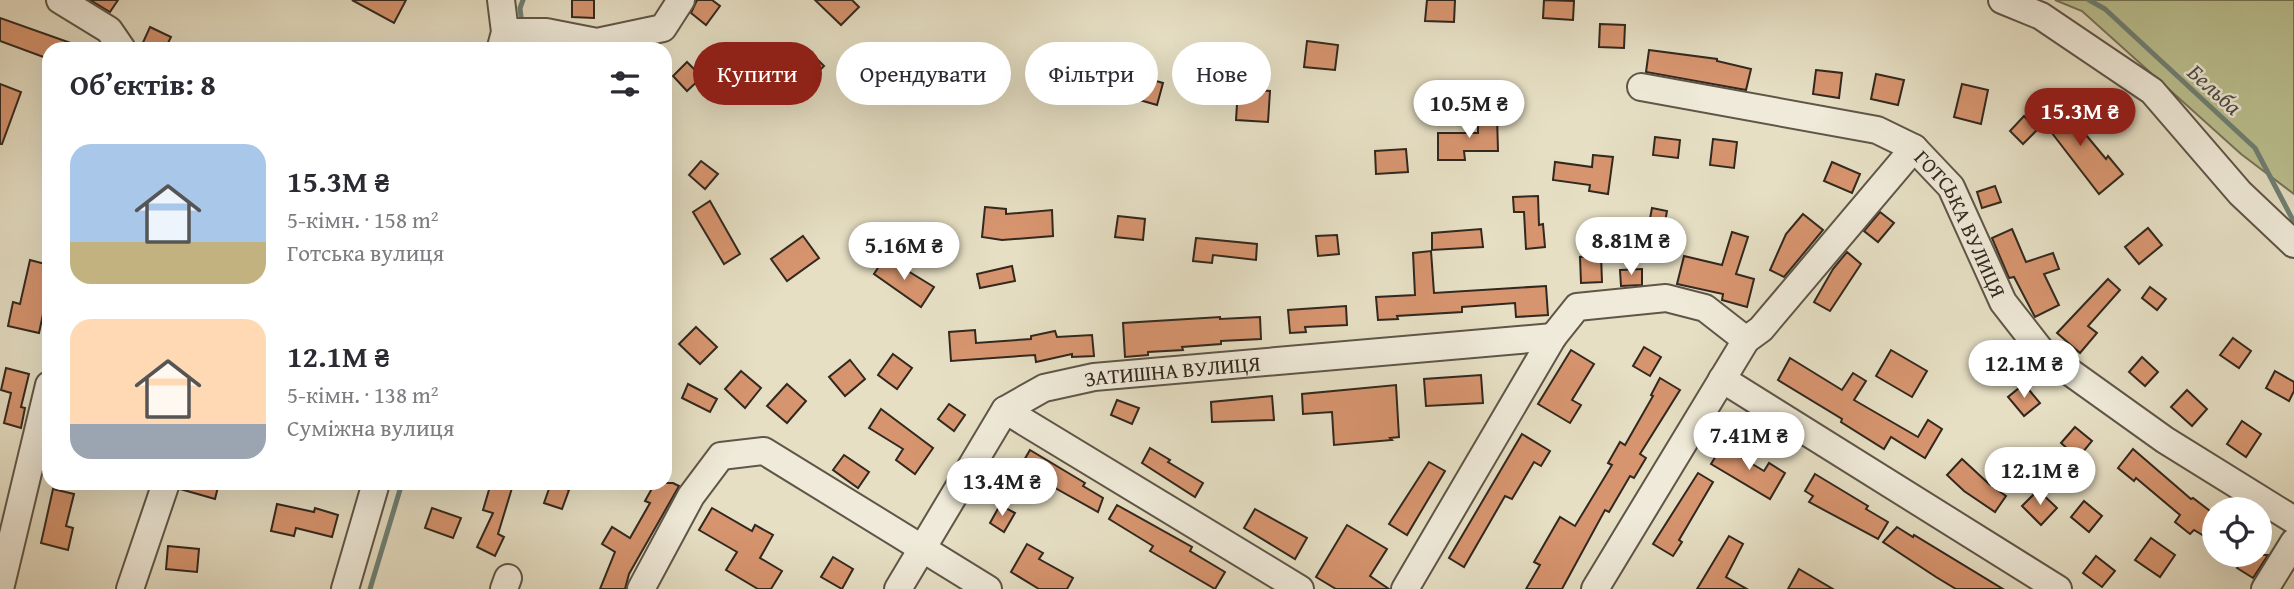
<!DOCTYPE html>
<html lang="uk">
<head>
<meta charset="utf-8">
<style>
	:root { --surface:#fff; --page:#f7f7f7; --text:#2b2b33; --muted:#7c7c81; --accent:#8f2418 }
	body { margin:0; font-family:"Gentium Book Plus",serif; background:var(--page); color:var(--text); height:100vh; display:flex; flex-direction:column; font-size:26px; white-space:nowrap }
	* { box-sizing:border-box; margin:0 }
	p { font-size:23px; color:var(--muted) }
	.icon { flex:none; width:38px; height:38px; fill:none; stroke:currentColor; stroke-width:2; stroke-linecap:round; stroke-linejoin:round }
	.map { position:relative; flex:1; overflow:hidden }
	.details { position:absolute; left:42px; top:42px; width:630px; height:448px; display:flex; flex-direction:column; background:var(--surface); border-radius:21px; box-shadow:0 7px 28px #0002 }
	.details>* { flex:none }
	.hud { position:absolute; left:693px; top:42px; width:665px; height:63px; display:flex; gap:14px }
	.controls { position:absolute; left:2202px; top:497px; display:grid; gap:14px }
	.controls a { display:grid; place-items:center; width:70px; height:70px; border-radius:50%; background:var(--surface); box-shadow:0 7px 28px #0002; font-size:35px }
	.price { position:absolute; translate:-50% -60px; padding:0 16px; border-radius:24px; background:#fff; color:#222; font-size:23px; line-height:46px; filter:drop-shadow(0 2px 4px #0008) }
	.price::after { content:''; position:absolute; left:50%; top:42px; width:21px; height:16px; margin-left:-10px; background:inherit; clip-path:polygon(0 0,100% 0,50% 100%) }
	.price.selected { background:var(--accent); color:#fff }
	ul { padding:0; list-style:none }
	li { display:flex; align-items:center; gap:21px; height:175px; padding:0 28px }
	li span { display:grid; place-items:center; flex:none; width:196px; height:140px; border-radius:21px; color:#555 }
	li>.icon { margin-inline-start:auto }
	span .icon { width:84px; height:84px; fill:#fffc; stroke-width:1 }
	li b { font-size:30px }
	h2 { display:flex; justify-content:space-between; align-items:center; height:84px; padding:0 28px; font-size:30px }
	.chip { padding:0 24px; border-radius:32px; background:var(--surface); box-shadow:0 7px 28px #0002; font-size:24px; line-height:63px }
	.chip.selected { background:var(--accent); color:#fff }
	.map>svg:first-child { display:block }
	.green { fill:#bbc090; stroke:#767458; stroke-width:2 }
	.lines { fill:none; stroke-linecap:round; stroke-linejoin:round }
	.stream { stroke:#6f8175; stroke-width:5 }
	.building { fill:#d7956f; stroke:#32281f; stroke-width:2 }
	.minor-casing { stroke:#5f5648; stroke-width:30 }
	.minor { stroke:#efead9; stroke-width:26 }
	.labels { text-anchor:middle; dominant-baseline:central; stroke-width:5; stroke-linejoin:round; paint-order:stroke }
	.street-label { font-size:21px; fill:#32281f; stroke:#efead9 }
	.water-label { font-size:23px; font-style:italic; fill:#4b4d43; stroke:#efead9 }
</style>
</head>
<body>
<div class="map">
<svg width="2294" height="589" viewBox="0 0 2294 589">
	<rect width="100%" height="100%" fill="#e6dfc4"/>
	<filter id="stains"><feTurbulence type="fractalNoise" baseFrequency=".00286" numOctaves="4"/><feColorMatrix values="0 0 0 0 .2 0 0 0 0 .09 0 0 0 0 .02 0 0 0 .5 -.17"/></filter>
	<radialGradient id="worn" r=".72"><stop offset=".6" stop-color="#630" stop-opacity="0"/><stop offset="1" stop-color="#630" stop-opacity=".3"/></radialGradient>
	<!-- green -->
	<path class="green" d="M2055,0H2294V194L2241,154L2082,11Z"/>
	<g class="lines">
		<!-- stream -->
		<g class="stream">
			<path d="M2089,0L2105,9L2255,148L2294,222"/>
			<path d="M522,25L520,8L523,0"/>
			<path d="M370,589L402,483"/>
		</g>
	</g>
	<!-- building -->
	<g class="building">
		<path d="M90,0H118L110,12Z"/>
		<path d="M352,0H406L394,23Z"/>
		<path d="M572,0H594V18L572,17Z"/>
		<path d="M697,0H712L720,6L706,25L691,13Z"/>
		<path d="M815,0H852L859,7L841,25Z"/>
		<path d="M1427,0H1455L1454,22L1425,21Z"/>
		<path d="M1544,0L1574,1L1573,20L1543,18Z"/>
		<path d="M0,18L82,47V49H49V59L0,41Z"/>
		<path d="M1600,24L1625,25L1624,48L1599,47Z"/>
		<path d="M150,27L171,37L165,49H140Z"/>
		<path d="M1307,41L1338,45L1335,70L1304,67Z"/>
		<path d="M1649,50L1717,59V61L1751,69L1746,90L1646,72Z"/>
		<path d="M811,53L824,66L811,79L798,66Z"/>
		<path d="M687,62L702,77L687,91L673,76Z"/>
		<path d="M1049,70L1131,79L1132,74L1163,83L1157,105L1129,97L1084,92V99L1046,94Z"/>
		<path d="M1816,70L1842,73L1839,98L1813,94Z"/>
		<path d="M1876,74L1904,80L1898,105L1871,99Z"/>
		<path d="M0,84L21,92L2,144H0Z"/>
		<path d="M1962,84L1988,90L1981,124L1954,117Z"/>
		<path d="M1238,89L1270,91L1268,122L1236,120Z"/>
		<path d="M2056,99L2106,159L2108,156L2123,174L2099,194L2038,115Z"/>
		<path d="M1478,116H1497L1498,151H1464L1465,160H1438V133H1478Z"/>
		<path d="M2024,116L2037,130L2023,144L2010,131Z"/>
		<path d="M1655,137L1680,140L1678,158L1653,155Z"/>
		<path d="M1713,139L1737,142L1734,168L1710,165Z"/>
		<path d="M1406,149L1408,172L1376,174L1375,151Z"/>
		<path d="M1593,155L1613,157L1608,194L1589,191L1590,185L1553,180L1555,162L1592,167Z"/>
		<path d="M701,161L718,174L705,189L689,175Z"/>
		<path d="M1832,162L1860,174L1852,193L1824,181Z"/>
		<path d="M1995,186L2001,202L1982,208L1977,192Z"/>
		<path d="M1538,196L1539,225L1543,224L1545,247L1526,249L1524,212H1514L1513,197Z"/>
		<path d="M710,201L740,254L724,264L693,212Z"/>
		<path d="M985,207L1006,209V214L1052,210L1053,236L1002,240L982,237Z"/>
		<path d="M1652,208L1667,211L1664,227L1649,224Z"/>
		<path d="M1880,212L1894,223L1878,242L1864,231Z"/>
		<path d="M1803,214L1823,230L1784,277L1770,270L1786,234Z"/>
		<path d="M1118,216L1145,219L1143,240L1115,237Z"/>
		<path d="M2148,228L2162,245L2139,264L2125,247Z"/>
		<path d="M1481,229L1483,247L1432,250V233Z"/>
		<path d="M2012,229L2026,262L2053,253L2059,269L2044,274L2059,305L2035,317L2014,277L2009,278L1992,238Z"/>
		<path d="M1732,232L1748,237L1736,274L1754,279L1747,307L1722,300L1723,294L1677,284L1684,256L1722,265Z"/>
		<path d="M1337,235L1339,254L1318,256L1316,236Z"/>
		<path d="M803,236L819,258L787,281L771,259Z"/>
		<path d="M1196,238L1257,244L1256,260L1213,255L1212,263L1193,261Z"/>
		<path d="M1431,251L1434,293L1546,286L1548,315L1516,317L1515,303L1462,307V312L1397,316L1398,319L1378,320L1376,297L1415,295L1413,253Z"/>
		<path d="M1847,252L1861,264L1830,311L1814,302L1833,269Z"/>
		<path d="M1601,255L1602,282L1581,283L1580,257Z"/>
		<path d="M885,257L934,287L921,307L874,274Z"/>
		<path d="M30,260L49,265V286L39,333L8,326L13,302L20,304Z"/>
		<path d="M1012,266L1015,281L980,288L977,274Z"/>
		<path d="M1642,269V285L1621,286L1620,270Z"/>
		<path d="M2108,279L2120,290L2088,326L2097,333L2080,353L2057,333Z"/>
		<path d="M2150,287L2166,299L2157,310L2142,298Z"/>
		<path d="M1346,306L1347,325L1305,327L1306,332L1290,333L1288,310Z"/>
		<path d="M1220,317V319L1260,317L1261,339L1221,341V344L1182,347L1183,350L1148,352V355L1125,357L1123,323Z"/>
		<path d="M696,327L717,347L700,364L679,344Z"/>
		<path d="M975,330L976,343L1031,339V336L1055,331L1057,337L1092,335L1094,356L1072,357V354L1036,362L1035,355L951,361L949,332Z"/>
		<path d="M2233,338L2251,351L2239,368L2220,355Z"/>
		<path d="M1644,347L1661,357L1650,376L1633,366Z"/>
		<path d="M1571,350L1594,364L1572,400L1581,405L1570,423L1538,404Z"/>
		<path d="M1891,350L1927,371L1912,397L1876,376Z"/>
		<path d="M893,354L912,368L897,389L878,375Z"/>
		<path d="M2142,357L2158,372L2145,386L2129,372Z"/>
		<path d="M1790,358L1842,390L1853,373L1866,381L1854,400L1918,437L1928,420L1942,429L1925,458L1891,437L1884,449L1841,422L1842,419L1778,380Z"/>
		<path d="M850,360L865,379L845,396L829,377Z"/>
		<path d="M6,368L29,374L21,407L25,408L21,428L4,423L11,393L1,390Z"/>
		<path d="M741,371L761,388L745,408L725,389Z"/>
		<path d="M2275,371L2294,382V391L2289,401L2266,388Z"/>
		<path d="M1481,375L1483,403L1426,406L1424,379Z"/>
		<path d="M1660,378L1680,390L1640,454L1646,458L1634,478L1630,476L1609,512L1605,510L1562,589H1526L1540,565L1534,562L1560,517L1575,526L1612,465L1608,463L1620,442L1625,445L1653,396L1651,395Z"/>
		<path d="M688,384L717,399L710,412L682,398Z"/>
		<path d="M787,384L806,401L787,423L767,406Z"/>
		<path d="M2024,384L2040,403L2024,416L2008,397Z"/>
		<path d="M1396,385L1399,437L1390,438L1392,440L1334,445L1332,412L1303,414L1302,394Z"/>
		<path d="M2187,390L2207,409L2192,426L2171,407Z"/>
		<path d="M1272,396L1274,420L1212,422L1211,402Z"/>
		<path d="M1117,400L1139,408L1132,424L1111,415Z"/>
		<path d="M949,404L965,415L954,431L938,419Z"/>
		<path d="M881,409L933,448L915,474L896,460L903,449L869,428Z"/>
		<path d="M2242,421L2261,434L2246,457L2227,444Z"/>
		<path d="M2075,427L2092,441L2078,458L2061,443Z"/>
		<path d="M1522,434L1550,451L1541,466L1534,462L1512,499L1505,496L1464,567L1449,558Z"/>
		<path d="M1722,446L1764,471L1769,463L1785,473L1770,499L1711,464Z"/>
		<path d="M1150,448L1170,460L1168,462L1203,483L1195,497L1142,463Z"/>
		<path d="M2133,449L2191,499L2193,498L2214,514V542L2194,530L2190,534L2175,522L2180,515L2136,478L2134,481L2118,468Z"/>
		<path d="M1030,450L1085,483L1083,486L1103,498L1098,512L1039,479L1033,490L1013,479Z"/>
		<path d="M844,455L869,472L858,488L833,470Z"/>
		<path d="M1962,459L1989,484L2006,496L1995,512L1964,491L1947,475Z"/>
		<path d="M1429,462L1445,471L1407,535L1389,524Z"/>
		<path d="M1698,473L1713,482L1679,540L1682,542L1673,556L1653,544Z"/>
		<path d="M1815,474L1868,506L1866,509L1888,522L1878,539L1809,502L1813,496L1805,491Z"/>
		<path d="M181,483H219L215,499L180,489Z"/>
		<path d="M491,483L512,488L498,534L504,537L495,556L477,547L493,513L483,510Z"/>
		<path d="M551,483L569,490L562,509L544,503Z"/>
		<path d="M655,483H673L679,486L629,574L625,589H600L615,552L602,544L612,527L630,538L650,503L645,501Z"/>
		<path d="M53,489L74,494L66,526L73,528L68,550L41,543Z"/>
		<path d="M2038,490L2057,508L2041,525L2022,506Z"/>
		<path d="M2084,501L2102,516L2089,532L2071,517Z"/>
		<path d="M277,504L314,512L315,508L338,515L332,537L296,528L294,536L271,531Z"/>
		<path d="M1000,505L1015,513L1004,532L990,523Z"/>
		<path d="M1117,505L1192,547L1190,551L1225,572L1215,589L1150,551L1153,546L1109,519Z"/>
		<path d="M432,508L461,518L453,538L425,528Z"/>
		<path d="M712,508L752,531L755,525L773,535L760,558L782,571L771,589H758L726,570L737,552L699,530Z"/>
		<path d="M1255,509L1307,538L1295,559L1244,528Z"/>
		<path d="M1347,525L1387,549L1370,576L1389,589H1336L1316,577Z"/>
		<path d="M1897,527L1913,537L1914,535L2003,589H1956L1936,577L1883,542Z"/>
		<path d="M1729,536L1743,544L1726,577L1747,589H1697Z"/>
		<path d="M2151,538L2175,555L2160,577L2135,560Z"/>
		<path d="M1027,544L1043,553L1039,559L1073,578L1067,589H1039L1011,572Z"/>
		<path d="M168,546L199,549L197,572L166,569Z"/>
		<path d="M2244,555H2268L2253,578L2237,568Z"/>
		<path d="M2096,556L2115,571L2102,587L2083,573Z"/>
		<path d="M833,557L853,569L842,589L821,577Z"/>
		<path d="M1799,569L1833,589H1788Z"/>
	</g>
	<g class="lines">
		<defs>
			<g id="minor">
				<path d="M60,0L109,30L122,49"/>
				<path d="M501,0L505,32L501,47"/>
				<path d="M2002,0L2041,16L2152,91L2240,193L2294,244"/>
				<path d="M505,32H546L597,42L663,28L681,0"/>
				<path id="s1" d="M1641,87L1877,130L1914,148L1951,187L2003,302L2042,352L2165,440L2294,520"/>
				<path d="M1722,379L2058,589"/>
				<path d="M1005,410L1300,589"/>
				<path d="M0,589L49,385"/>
				<path d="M130,589L166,483"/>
				<path d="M345,589L376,483"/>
				<path d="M504,589L508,578"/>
				<path d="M641,589L691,496L721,456L764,451L988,589"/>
				<path id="s2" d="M898,589L1005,410L1044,388L1094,377L1553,337"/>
				<path d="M1405,589L1553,337L1577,307L1666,298L1705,308L1746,340"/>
				<path d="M1595,589L1746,340L1761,329L1914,148"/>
				<path d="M2265,589L2294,542"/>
			</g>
		</defs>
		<!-- minor casing -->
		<use href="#minor" class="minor-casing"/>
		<!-- minor -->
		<use href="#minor" class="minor"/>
	</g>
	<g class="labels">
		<!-- street labels -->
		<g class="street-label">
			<text stroke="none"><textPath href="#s1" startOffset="371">ГОТСЬКА ВУЛИЦЯ</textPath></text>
			<text stroke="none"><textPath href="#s2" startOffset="383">ЗАТИШНА ВУЛИЦЯ</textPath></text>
		</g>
		<!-- water labels -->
		<g class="water-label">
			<text transform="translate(2215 89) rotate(42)">Бельба</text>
		</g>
	</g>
	<rect width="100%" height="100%" filter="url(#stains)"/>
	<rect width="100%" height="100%" fill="url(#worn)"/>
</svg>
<div class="controls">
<a><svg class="icon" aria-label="locate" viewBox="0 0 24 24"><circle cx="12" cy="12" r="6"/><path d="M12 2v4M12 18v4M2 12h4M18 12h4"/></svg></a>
</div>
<b class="price" style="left:1469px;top:140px">10.5M ₴</b>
<b class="price selected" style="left:2080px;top:148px">15.3M ₴</b>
<b class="price" style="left:1631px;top:277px">8.81M ₴</b>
<b class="price" style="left:904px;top:282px">5.16M ₴</b>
<b class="price" style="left:2024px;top:400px">12.1M ₴</b>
<b class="price" style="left:1749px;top:472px">7.41M ₴</b>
<b class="price" style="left:2040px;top:507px">12.1M ₴</b>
<b class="price" style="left:1002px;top:518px">13.4M ₴</b>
<div class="hud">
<a class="chip selected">Купити</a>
<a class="chip">Орендувати</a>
<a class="chip">Фільтри</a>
<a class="chip">Нове</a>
</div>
<section class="details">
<h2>Об’єктів: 8<svg class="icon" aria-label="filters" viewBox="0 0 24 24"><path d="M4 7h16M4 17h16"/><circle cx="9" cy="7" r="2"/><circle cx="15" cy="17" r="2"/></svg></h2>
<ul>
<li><span style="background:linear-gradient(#a9c7e8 70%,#c2b280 0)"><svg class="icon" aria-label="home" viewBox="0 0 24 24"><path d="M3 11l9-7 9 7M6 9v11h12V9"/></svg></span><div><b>15.3M ₴</b><p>5-кімн. · 158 m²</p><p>Готська вулиця</p></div></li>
<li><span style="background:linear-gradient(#ffd9b3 75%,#9aa5b1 0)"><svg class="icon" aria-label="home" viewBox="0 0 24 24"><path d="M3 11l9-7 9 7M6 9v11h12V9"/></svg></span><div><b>12.1M ₴</b><p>5-кімн. · 138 m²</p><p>Суміжна вулиця</p></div></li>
</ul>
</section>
</div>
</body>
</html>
